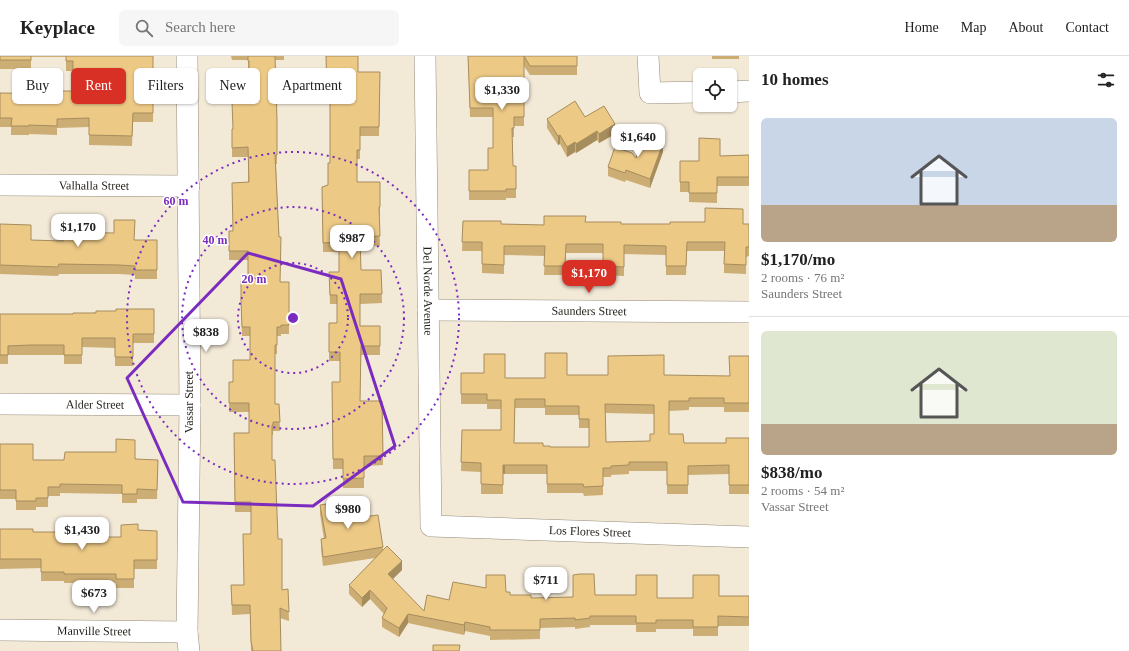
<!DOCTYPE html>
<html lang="en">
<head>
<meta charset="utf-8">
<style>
	:root { --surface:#fff; --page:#f6f6f6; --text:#222; --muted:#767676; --line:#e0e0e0; --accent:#d93025 }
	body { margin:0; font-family:"Times New Roman",serif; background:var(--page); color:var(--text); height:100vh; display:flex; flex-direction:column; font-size:15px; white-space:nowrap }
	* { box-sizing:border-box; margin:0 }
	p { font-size:13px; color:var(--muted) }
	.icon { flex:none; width:22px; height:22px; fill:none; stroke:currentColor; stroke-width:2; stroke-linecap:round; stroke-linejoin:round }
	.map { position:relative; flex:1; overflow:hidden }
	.side { display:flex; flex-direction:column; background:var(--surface); width:380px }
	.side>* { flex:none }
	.banner { position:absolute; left:12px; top:12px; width:380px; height:36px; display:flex; gap:8px }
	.fabs { position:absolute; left:693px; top:12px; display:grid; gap:8px }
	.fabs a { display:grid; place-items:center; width:44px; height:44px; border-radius:6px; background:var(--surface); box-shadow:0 1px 3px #0004; font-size:20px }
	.price { position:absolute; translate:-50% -34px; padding:0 9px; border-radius:8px; background:#fff; color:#222; font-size:13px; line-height:26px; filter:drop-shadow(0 1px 2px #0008) }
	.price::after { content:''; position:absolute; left:50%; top:24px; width:12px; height:9px; margin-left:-6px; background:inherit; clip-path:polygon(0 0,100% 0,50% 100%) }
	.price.selected { background:var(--accent); color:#fff }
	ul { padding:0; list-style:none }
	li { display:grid; align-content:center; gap:8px; height:212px; padding:0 12px }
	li+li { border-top:1px solid var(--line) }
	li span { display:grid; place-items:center; height:124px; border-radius:6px; color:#555 }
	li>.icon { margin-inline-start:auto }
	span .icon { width:72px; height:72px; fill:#fffc; stroke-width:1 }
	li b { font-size:17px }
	h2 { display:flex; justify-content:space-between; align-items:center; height:48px; padding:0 12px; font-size:17px }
	.pill { padding:0 14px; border-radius:6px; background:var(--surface); box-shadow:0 1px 3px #0004; font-size:14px; line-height:36px }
	.pill.selected { background:var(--accent); color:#fff }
	header { display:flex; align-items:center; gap:24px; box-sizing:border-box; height:56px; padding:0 20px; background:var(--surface); border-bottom:1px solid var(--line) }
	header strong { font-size:19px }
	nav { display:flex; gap:22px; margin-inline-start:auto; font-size:14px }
	.search { width:280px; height:36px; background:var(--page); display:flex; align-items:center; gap:10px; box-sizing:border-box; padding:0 14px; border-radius:6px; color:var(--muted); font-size:15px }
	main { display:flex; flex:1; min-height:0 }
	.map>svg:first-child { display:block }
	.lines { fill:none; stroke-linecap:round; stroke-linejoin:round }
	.minor-casing { stroke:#948b7a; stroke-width:22 }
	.minor { stroke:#fff; stroke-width:21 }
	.wall { fill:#ccad73; fill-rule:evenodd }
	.shaded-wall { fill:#a68d5e }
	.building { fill:#edc986; stroke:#a68d5e; fill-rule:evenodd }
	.marked { fill:none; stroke:#7b2cbf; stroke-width:3; stroke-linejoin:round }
	.ring { fill:none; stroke:#7b2cbf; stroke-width:2; stroke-dasharray:2 4 }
	.labels { text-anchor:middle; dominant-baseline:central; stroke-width:3; stroke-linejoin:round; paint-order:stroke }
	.street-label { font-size:12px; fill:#221e18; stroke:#fff }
	.centre { fill:#7b2cbf; stroke:#fff; stroke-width:2 }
	.ring-label { font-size:12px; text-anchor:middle; font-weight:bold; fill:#7b2cbf; stroke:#fff; stroke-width:3; stroke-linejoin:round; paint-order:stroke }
</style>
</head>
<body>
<header>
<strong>Keyplace</strong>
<div class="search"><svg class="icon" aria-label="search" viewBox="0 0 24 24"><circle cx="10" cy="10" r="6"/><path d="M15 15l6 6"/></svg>Search here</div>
<nav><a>Home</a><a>Map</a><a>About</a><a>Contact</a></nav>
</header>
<main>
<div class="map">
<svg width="749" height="595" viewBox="0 0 749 595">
	<rect width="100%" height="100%" fill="#f3e9d7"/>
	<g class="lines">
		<defs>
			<g id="minor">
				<path d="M187,0L190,349L187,576L189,595"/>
				<path id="s1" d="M425,0L431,470L749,481"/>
				<path d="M648,0L650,37L700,36"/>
				<path d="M730,36L749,35"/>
				<path id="s2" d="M0,129L189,130"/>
				<path id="s3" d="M428,254L749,256"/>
				<path id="s4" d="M0,348L190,349"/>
				<path id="s5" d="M0,574L187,576"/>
			</g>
		</defs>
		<!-- minor casing -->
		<use href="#minor" class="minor-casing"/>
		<!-- minor -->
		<use href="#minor" class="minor"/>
	</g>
	<!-- wall -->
	<g class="wall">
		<path d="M0,0H153V66H133L132,90L89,89V71L57,72V79L29,78V79H11V71H0V37L62,38L73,35V15H66V1H31V13H0Z"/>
		<path d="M231,0H284V4H275L277,64V108H276L279,181L281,190L280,226H289V278H281V280H277V298H275V348H279L280,375H273V379H272V404L282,534L288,533L289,565L280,562L281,595H251L250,558L232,559L231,529H244L251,478V456H235L234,377H249V356H229V326H233L250,304V280H242L241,253L248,225V204H229V184L233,175L248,126V101H232V73H233L249,46V14H248V4H232Z"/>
		<path d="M326,0L358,16H380L379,80H360V103H357V126H380V160H379L380,190H360L361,214H381L382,247L360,248V270H380V299H361L360,345H382L383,409L364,410V432H343V413H333L332,326H340V305H329V267H337V248H330L329,216H339V196H323L322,131L328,129L330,107V43H327Z"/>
		<path d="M468,0H577V19H530L524,10V70H514V81H512L513,110H516V142H506V144H469V114H488L493,92V61H470Z"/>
		<rect x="712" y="0" width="27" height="3"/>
		<path d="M585,61L615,78L599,87L597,84L576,97L575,96L567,101L560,88L558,89L547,72V63Z"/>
		<path d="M648,82L663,96L650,132L626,124L625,126L608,120V111L636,102Z"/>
		<path d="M749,99V130H717V147L689,146V136H680V105H699L720,100Z"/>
		<path d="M463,165L501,168L544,169L586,166L621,168H749V200L746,201V218L724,217V195H687L686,219H666V199L624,198V220L603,219V197H566L565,219H544L545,200L504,199V218L482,217V195H462Z"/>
		<path d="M0,168L31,184L63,185L157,184V223H135V219L119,218H59L58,220L0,218Z"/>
		<path d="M154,253V287H133V310H115V292L82,291V308H64V299H8V308H0V258H73Z"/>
		<path d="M749,300V356H724V351H689V354L669,355V378L684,387H726L749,386V438H729V418L688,419V438H667V415H629V418L611,419V421H603V439L584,440L583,437H547V418H503V438H481V416L461,415L462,374H501V353H487V348H461V317L505,322H545L567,319L729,320ZM515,352H545V359H579V372H589V391H550L514,387ZM605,357L654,358V378L650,385L606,386Z"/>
		<path d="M0,388L33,404H158L157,443H137V447H122V438L60,437V440H48V451H36V454H16V443H0Z"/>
		<path d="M320,449L355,462L383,491V494L402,514L392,523L424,555L449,544L486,532L506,536L510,539L531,542L573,541L595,539L657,542H693L719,540H749V570H718V580H693V573H656V576H636V569H590V571L575,573V571L540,572V583L490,584V580L465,575L464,579L408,567L399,581L382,571V562L384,558L370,543L362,551L349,538V529L375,502L323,510L321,493V483H324L320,458Z"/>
		<path d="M0,473L33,476L61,481H121L138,474L157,475V513H134V532H116V527H64V525H41V512L0,513Z"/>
	</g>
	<!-- shaded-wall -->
	<g class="shaded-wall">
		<path d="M615,68V78L599,87V78Z"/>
		<path d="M597,75V84L576,97V88Z"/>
		<path d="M560,79V88L558,89V80Z"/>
		<path d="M575,86V96L567,101V91Z"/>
		<path d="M663,87V96L650,132V123Z"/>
		<rect x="503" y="409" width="2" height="9"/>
		<path d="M402,505V514L388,528V518Z"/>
		<path d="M370,534V543L362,551V542Z"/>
		<path d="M408,558V567L399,581V572Z"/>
		<path d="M465,566V575L464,579V569Z"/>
	</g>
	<!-- building -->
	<g class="building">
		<rect x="0" y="0" width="31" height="4"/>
		<path d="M66,0H153V57H133L132,80L89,79V62L57,63V70L29,69V70H11L12,62H0V37L62,38V35H73V5H66Z"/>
		<path d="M248,0H275L277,64V99H275L279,181H281L280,226H289V269H281V271H277V289H275V348H279L280,366H273V369H272V404H275L278,483H282V534L288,533L289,556L280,552L281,595H253L251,585L250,549H232L231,529H244L243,478H251V446H235L234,377H249V347H229V326H233V304H250V271H242L241,244V225H248V195H229V175H233L232,127L249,126L248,91L232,92V73H233L232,46H249V5H248Z"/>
		<path d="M326,0H358V16H380L379,71H360V94H357V126H380V151H379L380,180L360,181L361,214H381L382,238H360V270H380V290H361L360,345H382L383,400H364V422L343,423V403H333L332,326H340V296H329V267H337V239H330L329,216H339V186L323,187L322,131L328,129V107H330V34H327Z"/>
		<path d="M468,0H577V10H530L524,0V61H514V72H512L513,110H516V133H506V135H469V114H488V92H493V52H470Z"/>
		<path d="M575,45L585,61L604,50L615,68L599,78L597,75L576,88L575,86L567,91L560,79L558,80L547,63Z"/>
		<path d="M646,73L648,74V82L663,87L650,123L626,114L625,117L608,111L615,91L632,97L636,102Z"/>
		<path d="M699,82L720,83V100L749,99V121H717V137H689V126H680V105H699Z"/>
		<path d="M705,152L743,153V168H749V191H746V209L724,208L725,186H687L686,210H666V190L624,189V211L603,210V188H566L565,210H544L545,190H504V209L482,208V186H462L463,165H501V168L544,169V160H586L585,166H621V168H670V166H705Z"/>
		<path d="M114,164H135L134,184H157V214H135V210L119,209L59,208L58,211L0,209V168L31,169V184L63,185V176L114,177Z"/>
		<path d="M116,253H154V278H133V301H115V282H82V299H64V289H30L8,290V299H0V258H73V257H96V255H116Z"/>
		<path d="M545,297H567V319H608V300L664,299V319L730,320L729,300H749V347H724V342H689V345H669V378H683L684,387H726V382H749V429H729V409L688,410V429H667V406H629V409L611,410V412H603V430L584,431L583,428H547V409H503V429L481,428V407L461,406L462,374H501V344H487V338H461V317H484V298H505V322H545ZM515,343H545V350H579V363H589V391H550V390H543V387H514ZM605,348L654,349V378H650V385L606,386Z"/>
		<path d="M116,383L135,384V403L158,404L157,434L137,433V438H122V429L60,428V431H48V442H36V445H16V434H0V388H33V404H64L65,396H116Z"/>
		<path d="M353,444L355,462L378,459L383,491L323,501L321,483L326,482L320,449Z"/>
		<path d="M138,468V474L157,475V504H134V523H116V518H64V516H41V503H0V473H33V476H61V481H121V469Z"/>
		<path d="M387,490L402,505L388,518L424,555L427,539L449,544L453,526L486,532V519H505L506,536H510V539H531V542L573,541V519L580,518H594L595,539H636V519H657V542H693V519H719V540H749V561L718,560V571H693V564H656V567H636V560H590V562L575,564V562L540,563V574H490V571L465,566L464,569L408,558L399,572L382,562L387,552L370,534L362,542L349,529Z"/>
		<path d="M433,589H460L459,595H433Z"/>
	</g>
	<!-- marked area -->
	<path class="marked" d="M248,197L341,223L395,390L313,450L183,446L127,322Z"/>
	<!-- distance rings -->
	<g class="ring">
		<circle cx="293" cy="262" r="55"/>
		<circle cx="293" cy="262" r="111"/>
		<circle cx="293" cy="262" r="166"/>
	</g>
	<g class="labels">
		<!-- street labels -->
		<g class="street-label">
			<text stroke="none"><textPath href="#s2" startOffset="94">Valhalla Street</textPath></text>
			<text stroke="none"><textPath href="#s1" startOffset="235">Del Norde Avenue</textPath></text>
			<text stroke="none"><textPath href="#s3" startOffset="161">Saunders Street</textPath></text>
			<text transform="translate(189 346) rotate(-90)">Vassar Street</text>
			<text stroke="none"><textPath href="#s4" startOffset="95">Alder Street</textPath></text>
			<text stroke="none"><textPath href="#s1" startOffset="629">Los Flores Street</textPath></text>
			<text stroke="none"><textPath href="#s5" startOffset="94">Manville Street</textPath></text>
		</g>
	</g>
	<circle cx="293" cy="262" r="6" class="centre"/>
	<g class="ring-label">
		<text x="176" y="149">60 m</text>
		<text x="215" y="188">40 m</text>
		<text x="254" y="227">20 m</text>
	</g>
</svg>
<div class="fabs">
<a><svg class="icon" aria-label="locate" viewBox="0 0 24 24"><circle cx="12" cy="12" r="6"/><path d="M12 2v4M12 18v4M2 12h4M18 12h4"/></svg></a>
</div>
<b class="price" style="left:502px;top:55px">$1,330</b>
<b class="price" style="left:638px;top:102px">$1,640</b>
<b class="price" style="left:78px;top:192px">$1,170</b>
<b class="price" style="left:352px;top:203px">$987</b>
<b class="price selected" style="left:589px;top:238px">$1,170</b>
<b class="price" style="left:206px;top:297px">$838</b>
<b class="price" style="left:348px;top:474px">$980</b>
<b class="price" style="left:82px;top:495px">$1,430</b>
<b class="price" style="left:546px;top:545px">$711</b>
<b class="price" style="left:94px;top:558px">$673</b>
<div class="banner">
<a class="pill">Buy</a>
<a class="pill selected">Rent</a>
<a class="pill">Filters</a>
<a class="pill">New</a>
<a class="pill">Apartment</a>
</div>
</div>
<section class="side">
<h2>10 homes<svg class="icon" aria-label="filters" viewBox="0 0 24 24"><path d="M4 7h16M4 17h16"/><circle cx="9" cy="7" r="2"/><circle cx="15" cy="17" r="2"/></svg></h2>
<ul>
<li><span style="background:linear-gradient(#c9d6e8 70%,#b9a48a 0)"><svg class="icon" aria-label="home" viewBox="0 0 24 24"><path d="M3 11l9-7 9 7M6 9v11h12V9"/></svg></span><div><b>$1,170/mo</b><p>2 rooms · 76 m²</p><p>Saunders Street</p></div></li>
<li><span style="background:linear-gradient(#dfe7d0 75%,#b9a48a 0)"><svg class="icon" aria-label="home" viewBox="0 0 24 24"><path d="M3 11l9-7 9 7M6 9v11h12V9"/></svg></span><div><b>$838/mo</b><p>2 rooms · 54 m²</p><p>Vassar Street</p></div></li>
</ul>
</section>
</main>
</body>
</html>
